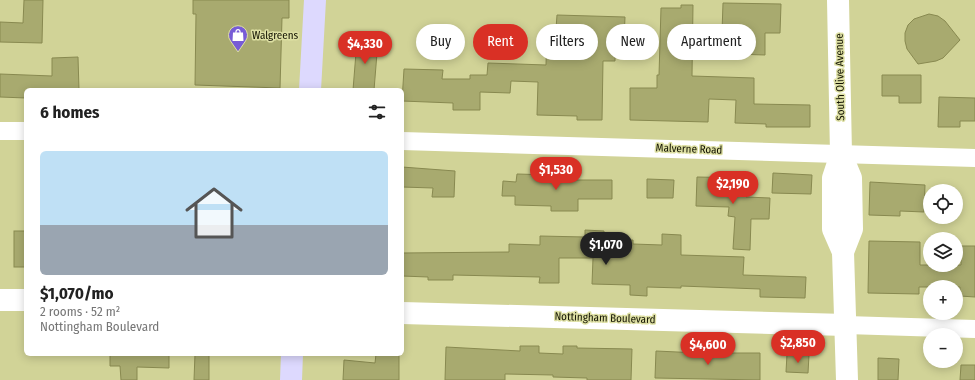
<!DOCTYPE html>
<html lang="en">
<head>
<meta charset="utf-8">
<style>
	:root { --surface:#fff; --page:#f2f2f2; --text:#222; --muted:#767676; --accent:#d93025 }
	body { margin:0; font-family:"Fira Sans Condensed",sans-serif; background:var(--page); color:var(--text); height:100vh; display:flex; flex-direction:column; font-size:15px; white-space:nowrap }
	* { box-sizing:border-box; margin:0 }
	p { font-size:13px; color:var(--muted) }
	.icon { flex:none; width:22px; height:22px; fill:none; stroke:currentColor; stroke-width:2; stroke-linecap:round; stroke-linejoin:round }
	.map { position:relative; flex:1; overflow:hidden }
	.drawer { position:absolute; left:24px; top:88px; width:380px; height:268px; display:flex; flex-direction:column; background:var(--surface); border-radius:6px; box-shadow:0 2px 10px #0003 }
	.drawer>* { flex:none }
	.banner { position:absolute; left:416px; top:24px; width:380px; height:36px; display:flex; gap:8px }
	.tools { position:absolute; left:923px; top:184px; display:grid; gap:8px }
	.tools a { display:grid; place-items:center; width:40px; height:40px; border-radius:50%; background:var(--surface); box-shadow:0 2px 10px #0003; font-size:20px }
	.price { position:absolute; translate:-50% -34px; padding:0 9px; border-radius:14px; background:var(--accent); color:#fff; font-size:13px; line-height:26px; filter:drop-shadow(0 1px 2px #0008) }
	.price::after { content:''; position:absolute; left:50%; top:24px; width:12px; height:9px; margin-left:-6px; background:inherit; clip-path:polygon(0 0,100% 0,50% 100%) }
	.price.on { background:#222; color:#fff }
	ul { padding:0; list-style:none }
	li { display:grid; align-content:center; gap:8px; height:212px; padding:0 16px }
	li span { display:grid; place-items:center; height:124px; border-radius:6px; color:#555 }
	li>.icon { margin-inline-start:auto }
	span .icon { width:72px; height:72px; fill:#fffc; stroke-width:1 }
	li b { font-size:17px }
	h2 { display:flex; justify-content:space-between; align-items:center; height:48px; padding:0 16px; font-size:17px }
	.chip { padding:0 14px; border-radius:18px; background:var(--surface); box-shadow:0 2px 10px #0003; font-size:14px; line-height:36px }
	.chip.on { background:var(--accent); color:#fff }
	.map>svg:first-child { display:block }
	.building { fill:#a8aa6f; stroke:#888950 }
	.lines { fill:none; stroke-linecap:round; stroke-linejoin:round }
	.minor { stroke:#fff; stroke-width:18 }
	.tertiary { stroke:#fff; stroke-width:22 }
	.primary { stroke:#ddd9fe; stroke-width:22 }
	.labels { text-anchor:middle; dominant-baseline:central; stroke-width:3; stroke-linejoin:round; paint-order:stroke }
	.poi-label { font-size:11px; fill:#121200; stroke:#dee0a4; text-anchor:start }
	.street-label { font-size:11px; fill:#121200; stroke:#dee0a4 }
</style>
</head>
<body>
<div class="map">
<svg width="975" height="380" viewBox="0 0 975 380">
	<rect width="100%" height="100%" fill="#d1d397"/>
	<!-- building -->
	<g class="building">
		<path d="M24,0H43L42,43L0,42V22L23,23Z"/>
		<path d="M193,0H289V18H282L280,88L195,85L196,14H193Z"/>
		<path d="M723,3L781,4L780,33H765V55L734,54V32H722Z"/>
		<path d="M681,5H693L692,76L754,78V104L810,105V127H766V124L735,123L736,100L709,99L708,122L630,120V88H657V75H659L661,8H681Z"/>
		<path d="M929,14L938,16L945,21L960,40L943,58L936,61L918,64L907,49L905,41V33L908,25L914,19Z"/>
		<path d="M557,15L625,17L624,40H615V61H603L602,120H577V116L537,115L538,82L511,81L510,93L480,92V110H453V103L402,101L404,69L443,70L442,79H470V75H487L488,63L546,65L547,29H556Z"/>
		<path d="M357,40L378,41L374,90H353Z"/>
		<path d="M78,57L79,90H26V98L0,97V74L52,76V58Z"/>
		<path d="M882,75H921V103H899V96H882Z"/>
		<path d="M939,97L975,98V121H960V127H938Z"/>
		<path d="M402,167L455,171L454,197H432L433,188L402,187Z"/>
		<path d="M552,172H572V180H612V199H578V211H551V206L515,205V196H502L503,181L516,182L517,174L552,175Z"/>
		<path d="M773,173L812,175L811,194L772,193Z"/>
		<path d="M697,177L747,178L746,197L770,198L769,219H751L750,250L733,249L735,217L728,216L729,207L696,206Z"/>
		<path d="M647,179L674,180L673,198H647Z"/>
		<path d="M870,182L925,185L924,212L900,211V216L869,215Z"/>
		<path d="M585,230L604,231V240H633V244L662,245V234L681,235V255L744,257L743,275L806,277L805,298L760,297V289L681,286V288L647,287V296L630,295V285L592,284L593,258H559V283H539L540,277L453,275V280H428V277L402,276V253L509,252V244L540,245V236L585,237Z"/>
		<rect x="14" y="231" width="12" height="36"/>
		<path d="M869,241L920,242V265H961V246H975V297L960,296V287H919V294L868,293Z"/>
		<path d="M520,346H539V353L563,354V346H577V348L632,349L631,380H587V378L553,377V375L505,374V380H445L446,347L520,351Z"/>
		<path d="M699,350L721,351V353H760V380L655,378L656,351L699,353Z"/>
		<path d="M110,354H169V368L137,367V380H121L120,366H110Z"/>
		<path d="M195,354H209V380H194Z"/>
		<path d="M376,354H399V380H343L344,360L375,363Z"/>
		<path d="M787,354L809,355L808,373L786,372Z"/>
		<path d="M878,358L899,359L898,380H878Z"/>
		<path d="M961,365H975V380H960Z"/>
	</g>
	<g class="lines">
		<!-- minor -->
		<g class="minor">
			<path d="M0,131H26"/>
			<path d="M402,141L975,158"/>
			<path d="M846,325L975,329"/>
		</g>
		<!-- tertiary -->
		<g class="tertiary">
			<path d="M838,0L841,154L851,178L852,229L843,252L847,380"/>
			<path d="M841,154L833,178V229L843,252"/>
			<path d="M0,300H26"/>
			<path d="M402,313L846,325"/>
		</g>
		<!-- primary -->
		<g class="primary">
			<path d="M310,90L315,0"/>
			<path d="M291,380L292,354"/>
		</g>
	</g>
	<!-- icons -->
	<defs>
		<symbol id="shop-pin" viewBox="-11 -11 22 30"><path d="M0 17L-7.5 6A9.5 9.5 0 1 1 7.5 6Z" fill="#775cd6" stroke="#dee0a4"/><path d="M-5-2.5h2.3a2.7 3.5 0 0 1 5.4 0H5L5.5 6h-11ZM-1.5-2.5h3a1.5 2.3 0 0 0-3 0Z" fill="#fff"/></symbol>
	</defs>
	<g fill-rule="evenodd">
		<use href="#shop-pin" x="227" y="24" width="22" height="30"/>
	</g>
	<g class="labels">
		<!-- poi labels -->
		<g class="poi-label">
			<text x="252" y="35">Walgreens</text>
		</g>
		<!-- street labels -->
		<g class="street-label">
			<text transform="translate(840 77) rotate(-91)">South Olive Avenue</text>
			<text transform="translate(689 149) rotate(2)">Malverne Road</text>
			<text transform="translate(605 318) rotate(2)">Nottingham Boulevard</text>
		</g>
	</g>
</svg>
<div class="tools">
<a><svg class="icon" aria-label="locate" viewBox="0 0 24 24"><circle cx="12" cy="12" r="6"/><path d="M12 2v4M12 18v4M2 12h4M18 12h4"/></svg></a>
<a><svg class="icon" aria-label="layers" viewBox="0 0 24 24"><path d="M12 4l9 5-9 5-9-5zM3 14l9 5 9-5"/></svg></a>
<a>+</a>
<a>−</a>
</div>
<b class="price" style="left:365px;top:65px">$4,330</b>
<b class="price" style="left:556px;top:191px">$1,530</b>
<b class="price" style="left:733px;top:205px">$2,190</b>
<b class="price on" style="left:606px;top:266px">$1,070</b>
<b class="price" style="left:798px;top:364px">$2,850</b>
<b class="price" style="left:708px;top:366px">$4,600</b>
<div class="banner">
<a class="chip">Buy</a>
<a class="chip on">Rent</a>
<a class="chip">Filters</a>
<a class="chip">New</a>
<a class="chip">Apartment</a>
</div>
<section class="drawer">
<h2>6 homes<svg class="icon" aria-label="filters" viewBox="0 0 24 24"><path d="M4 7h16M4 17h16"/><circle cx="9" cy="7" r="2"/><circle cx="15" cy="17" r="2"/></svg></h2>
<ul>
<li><span style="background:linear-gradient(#bfe0f5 60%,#9aa5b1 0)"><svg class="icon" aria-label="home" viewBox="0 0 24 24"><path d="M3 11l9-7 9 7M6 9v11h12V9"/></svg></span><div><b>$1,070/mo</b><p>2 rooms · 52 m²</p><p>Nottingham Boulevard</p></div></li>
</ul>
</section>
</div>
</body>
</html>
